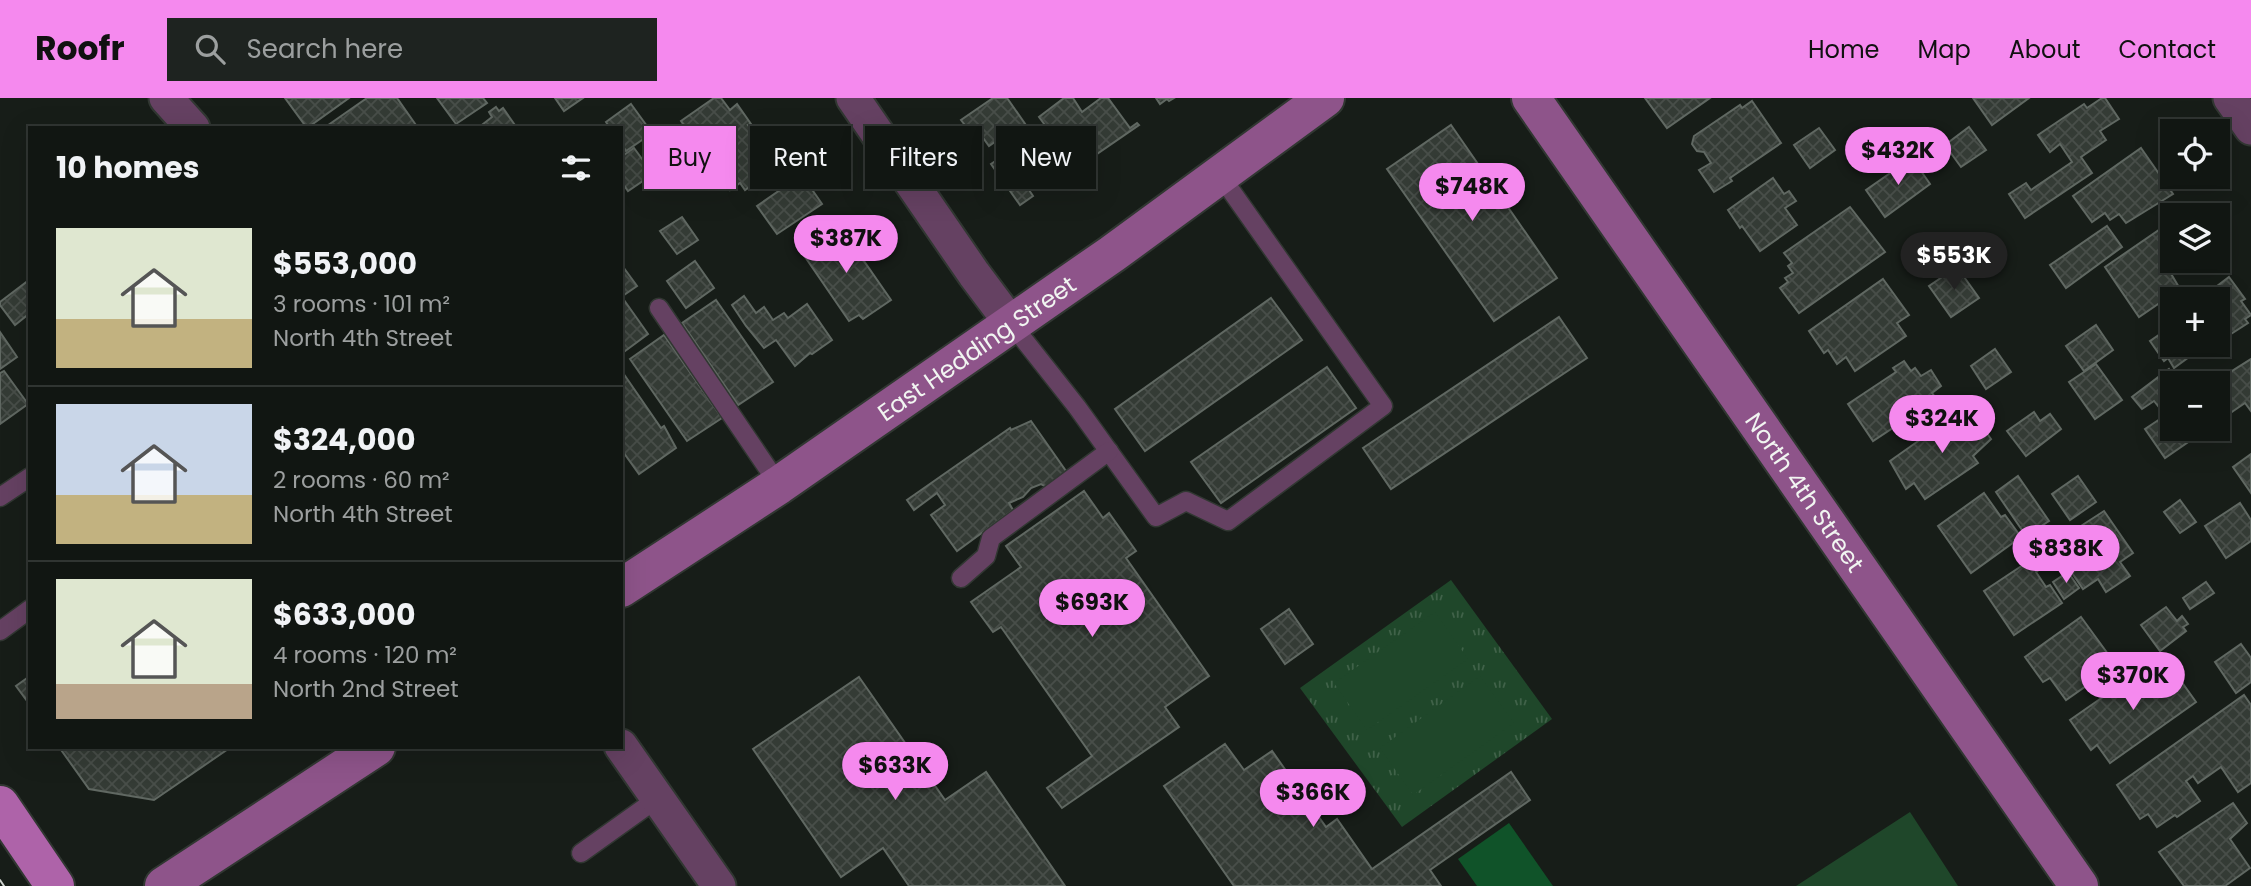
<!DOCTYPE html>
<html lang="en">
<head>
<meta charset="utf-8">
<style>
	:root { --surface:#111612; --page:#1e2320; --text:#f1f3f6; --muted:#9c9f9f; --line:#303532; --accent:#f589ee }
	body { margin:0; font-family:Poppins,sans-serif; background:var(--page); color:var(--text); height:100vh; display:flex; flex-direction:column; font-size:26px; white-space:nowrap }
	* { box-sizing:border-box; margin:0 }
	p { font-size:23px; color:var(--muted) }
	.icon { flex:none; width:38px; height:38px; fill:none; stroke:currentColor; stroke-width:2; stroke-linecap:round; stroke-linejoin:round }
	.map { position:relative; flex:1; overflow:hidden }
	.details { position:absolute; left:28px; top:28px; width:595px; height:623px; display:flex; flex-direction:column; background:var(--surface); border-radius:0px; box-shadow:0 7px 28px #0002,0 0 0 2px var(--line) }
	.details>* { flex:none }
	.guide { position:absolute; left:644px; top:28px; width:665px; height:63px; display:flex; gap:14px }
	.buttons { position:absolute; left:2160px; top:21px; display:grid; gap:14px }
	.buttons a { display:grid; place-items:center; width:70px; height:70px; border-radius:0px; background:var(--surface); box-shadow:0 7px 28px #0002,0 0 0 2px var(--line); font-size:35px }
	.price { position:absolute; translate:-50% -60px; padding:0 16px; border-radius:24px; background:var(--accent); color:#111; font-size:23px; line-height:46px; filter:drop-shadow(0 2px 4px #0008) }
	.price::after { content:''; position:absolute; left:50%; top:42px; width:21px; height:16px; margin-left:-10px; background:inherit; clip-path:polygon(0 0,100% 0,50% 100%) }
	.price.active { background:#222; color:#fff }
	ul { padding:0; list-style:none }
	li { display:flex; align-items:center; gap:21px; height:175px; padding:0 28px }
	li+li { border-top:2px solid var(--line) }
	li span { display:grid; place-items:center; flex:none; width:196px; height:140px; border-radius:0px; color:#555 }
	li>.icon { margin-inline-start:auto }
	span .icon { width:84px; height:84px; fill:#fffc; stroke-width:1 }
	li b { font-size:30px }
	h2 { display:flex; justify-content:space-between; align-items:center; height:84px; padding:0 28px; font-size:30px }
	.tag { padding:0 24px; border-radius:0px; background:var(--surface); box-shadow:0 7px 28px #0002,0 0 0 2px var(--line); font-size:24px; line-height:63px }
	.tag.active { background:var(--accent); color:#111 }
	header { display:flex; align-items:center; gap:42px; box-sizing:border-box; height:98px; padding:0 35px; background:var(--accent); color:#111 }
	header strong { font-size:33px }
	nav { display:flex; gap:38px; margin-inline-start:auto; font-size:24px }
	.search { width:490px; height:63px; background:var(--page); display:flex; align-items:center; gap:18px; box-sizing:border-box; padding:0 24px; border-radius:0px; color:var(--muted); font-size:26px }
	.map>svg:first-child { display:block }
	.grass { fill:url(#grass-tufts) }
	.pitch { fill:#1f472a }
	.water { fill:#105329 }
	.building { fill:url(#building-cross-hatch); stroke:#606862; stroke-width:2 }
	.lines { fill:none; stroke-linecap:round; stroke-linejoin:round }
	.lane-casing { stroke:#313732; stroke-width:21 }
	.street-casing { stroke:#313732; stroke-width:37 }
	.secondary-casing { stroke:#313732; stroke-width:42 }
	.primary-casing { stroke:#313732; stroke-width:42 }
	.lane { stroke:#654162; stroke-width:18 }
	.street { stroke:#654162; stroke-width:33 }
	.secondary { stroke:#8e548a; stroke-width:38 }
	.primary { stroke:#ae63a9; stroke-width:38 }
	.tram { stroke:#ced2ce; stroke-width:2 }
	.labels { text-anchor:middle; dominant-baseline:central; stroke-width:6; stroke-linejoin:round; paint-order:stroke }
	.street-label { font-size:24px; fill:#f1f5f1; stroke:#0e140f }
</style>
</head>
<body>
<header>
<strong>Roofr</strong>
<div class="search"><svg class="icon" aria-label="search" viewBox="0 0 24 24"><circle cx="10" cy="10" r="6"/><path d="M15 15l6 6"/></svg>Search here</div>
<nav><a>Home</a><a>Map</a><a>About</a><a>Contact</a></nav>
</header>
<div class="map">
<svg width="2251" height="788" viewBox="0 0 2251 788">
	<defs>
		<pattern id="grass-tufts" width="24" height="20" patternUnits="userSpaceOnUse" patternTransform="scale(1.75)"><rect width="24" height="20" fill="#1f472a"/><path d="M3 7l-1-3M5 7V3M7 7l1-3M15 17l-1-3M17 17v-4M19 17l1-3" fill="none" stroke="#406249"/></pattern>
		<pattern id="building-cross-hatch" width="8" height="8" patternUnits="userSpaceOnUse" patternTransform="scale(1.75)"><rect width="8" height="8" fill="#343b35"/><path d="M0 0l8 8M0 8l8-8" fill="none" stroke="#484e49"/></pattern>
	</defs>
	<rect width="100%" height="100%" fill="#171d18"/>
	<!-- grass -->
	<path class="grass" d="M1451,482L1552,621L1402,729L1300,590Z"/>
	<!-- pitch -->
	<g class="pitch">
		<path d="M1435,514L1468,561L1367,632L1334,585Z"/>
		<path d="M1480,578L1514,625L1413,697L1380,650Z"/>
		<path d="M1910,714L1958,788H1796Z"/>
	</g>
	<!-- water -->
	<path class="water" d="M1509,725L1553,788H1477L1458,761Z"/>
	<!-- building -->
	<g class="building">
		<path d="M285,0H349L307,30Z"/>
		<path d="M367,0H397L418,30H324Z"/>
		<path d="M437,0H483L487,5L456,26Z"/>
		<path d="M555,0H583L564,13Z"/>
		<path d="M714,0H721L730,12L737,6L751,26L748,27L773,62L760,72L764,79L745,92L740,85L730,92L711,65L707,68L698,54L701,52L681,23Z"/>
		<path d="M993,0H1007L1035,40L1037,38L1055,64L1042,73L1047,80L1029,92L1033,98L1020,107L991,66L1015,50L1006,36L989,48L981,37L977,40L973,33L971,35L961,22Z"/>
		<path d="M1064,0H1073L1082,14L1101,0H1108L1130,30L1137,25L1139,27L1091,60L1073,35L1059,46L1039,19Z"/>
		<path d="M1156,0H1174L1169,3L1167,1L1160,6Z"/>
		<path d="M1645,0H1710L1667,30Z"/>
		<path d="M1973,0H2029L1992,27Z"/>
		<path d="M2102,0H2105L2119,21L2100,33L2106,42L2081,59L2092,75L2025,120L2009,96L2026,85L2031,92L2072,64L2060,46L2050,54L2038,37L2084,6L2087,10Z"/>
		<path d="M1752,3L1781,45L1730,80L1732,83L1714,94L1699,72L1711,65L1704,54L1697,53L1692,46L1694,38L1740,7L1742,10Z"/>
		<path d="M631,6L652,35L626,53L621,46V30H610L606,24Z"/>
		<path d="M496,9L499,13L503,10L517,30H478L492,19L489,14Z"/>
		<path d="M1451,27L1557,180L1494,223L1387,71Z"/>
		<path d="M1969,29L1986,52L1961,69L1945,47Z"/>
		<path d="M1819,30L1835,52L1810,70L1794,47Z"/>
		<path d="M634,50L653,76L628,93L621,83V59Z"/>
		<path d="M2141,50L2173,96L2126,125L2119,116L2110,122L2105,115L2092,124L2073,98Z"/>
		<path d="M1912,60L1930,86L1885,119L1866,92Z"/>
		<path d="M802,77L822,106L777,136L757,108Z"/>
		<path d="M1773,80L1784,96L1789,93L1796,103L1785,110L1797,127L1760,153L1742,128L1740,130L1728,112Z"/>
		<path d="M1850,109L1885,154L1799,215L1780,190L1788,184L1785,180L1793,175L1788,168L1792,165L1784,155Z"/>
		<path d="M682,119L698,142L677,156L660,133Z"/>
		<path d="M2172,123V163H2187L2170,174L2180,191L2139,219L2105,169Z"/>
		<path d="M839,127L891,202L863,221L859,217L849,223L801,153Z"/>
		<path d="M2107,128L2122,149L2066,190L2050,167Z"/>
		<path d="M695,163L714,190L686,210L667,183Z"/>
		<path d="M621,166L637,188L621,199Z"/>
		<path d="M1957,169L1979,200L1951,219L1929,188Z"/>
		<path d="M2229,179L2245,201L2241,203L2251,217L2245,221L2248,225L2217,245V201H2200Z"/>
		<path d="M1883,181L1909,217L1897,225L1906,238L1855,273L1846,259L1837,266L1828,252L1824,255L1809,233Z"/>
		<path d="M29,182L30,215L15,227L0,207V204Z"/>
		<path d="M744,198L756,215L764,209L773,222L784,215L788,220L807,206L832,242L812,256L810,255L795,268L776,242L764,250L746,228L732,207Z"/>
		<path d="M1271,200L1302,242L1145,353L1115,311Z"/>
		<path d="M624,202L648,236L621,256V204Z"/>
		<path d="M716,202L773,284L738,307L682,225Z"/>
		<path d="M1559,219L1587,260L1391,391L1363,350Z"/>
		<path d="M2096,227L2113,252L2084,273L2066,248Z"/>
		<path d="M2172,228V247H2215L2202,256L2196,247L2186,255L2189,259L2174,270L2168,260L2164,263L2150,243Z"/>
		<path d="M0,234L17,259L0,271Z"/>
		<path d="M664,237L722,320L687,343L630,261Z"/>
		<path d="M1995,251L2011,274L1986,291L1971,268Z"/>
		<path d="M2251,261V313L2245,305L2217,324V285H2213Z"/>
		<path d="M1904,263L1911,273L1915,270L1921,278L1931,272L1941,288L1932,295L1939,304L1923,315L1920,312L1873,343L1848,306L1896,274L1893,270Z"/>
		<path d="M2096,266L2122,302L2095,321L2069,284Z"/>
		<path d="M1327,269L1356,310L1221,405L1191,364Z"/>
		<path d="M2169,271L2180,285H2172V306L2162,313L2154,303L2142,311L2132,299Z"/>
		<path d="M621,272L661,330L664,328L676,350L639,376L621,351Z"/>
		<path d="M4,273L28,306L0,326V275Z"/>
		<path d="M1969,310L1991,341L1973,358L1978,365L1925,401L1914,385L1906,391L1890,363L1948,322L1950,324Z"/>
		<path d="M2172,313V331H2207L2165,360L2145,331Z"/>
		<path d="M2034,314L2040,323L2050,316L2061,331L2026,358L2007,333Z"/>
		<path d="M1031,323L1068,376L1052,392L1041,386L1031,390L1023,399L1009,405L1013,412L957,453L931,417L945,407L937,395L914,412L907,402L1010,330L1011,332Z"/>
		<path d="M2251,356V395L2233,369Z"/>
		<path d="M2018,378L2049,423L2026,438L1996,394Z"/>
		<path d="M2078,378L2096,404L2070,422L2052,396Z"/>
		<path d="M1084,393L1103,420L1109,415L1136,453L1126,460L1209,578L1165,609L1179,629L1062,710L1047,690L1092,658L1001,529L993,534L971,504L1021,469L1006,448Z"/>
		<path d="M1984,395L2001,419L2005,417L2021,439L1971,475L1938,428Z"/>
		<path d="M2180,402L2196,424L2180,435L2164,414Z"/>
		<path d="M2240,405L2251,422V443L2226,460L2205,428Z"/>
		<path d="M2104,413L2133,455L2120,464L2130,478L2106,494L2098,481L2083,491L2066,466L2073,462L2067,453L2036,474L2046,489L2050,487L2062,505L2014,537L1984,493L2059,443L2065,451L2070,448L2064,439Z"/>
		<path d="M2068,474L2079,490L2064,501L2053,484Z"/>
		<path d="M2206,484L2214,495L2190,511L2183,500Z"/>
		<path d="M2166,509L2177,523L2182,518L2188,526L2183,529L2186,533L2160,553L2141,527Z"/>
		<path d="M1289,511L1313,546L1285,566L1261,531Z"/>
		<path d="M2081,519L2116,567L2066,602L2050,580L2043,584L2025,559Z"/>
		<path d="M2241,546L2251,560V584L2236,595L2215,564Z"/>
		<path d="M2166,562L2196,604L2110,665L2097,647L2091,652L2070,622L2130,580L2133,584Z"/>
		<path d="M30,578V607L16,588Z"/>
		<path d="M859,579L945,702L986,674L1065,788H909L883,750L841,779L753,651Z"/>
		<path d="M2244,597L2251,607V685L2238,694L2221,669L2198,685L2193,678L2186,683L2200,703L2177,719L2175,717L2157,729L2148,716L2140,721L2117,687Z"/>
		<path d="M1225,646L1244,672L1272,653L1326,729L1337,721L1372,771L1511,674L1530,702L1430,772L1441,788H1234L1164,688Z"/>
		<path d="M59,649H231L154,702L89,691Z"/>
		<path d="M2233,705L2247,725L2230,741L2250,770L2225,788H2184L2159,754Z"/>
	</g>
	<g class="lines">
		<defs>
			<g id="lane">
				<path d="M659,210L779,387"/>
				<path d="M1010,224L1077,309L1156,419L1186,403L1228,423L1383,308L1220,77"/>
				<path d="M0,399L30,379"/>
				<path d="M961,480L986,458L991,440L1109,353"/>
				<path d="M0,533L30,511"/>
				<path d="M581,755L658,700"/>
			</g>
			<g id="street">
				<path d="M166,0L193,30"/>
				<path d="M853,0L974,176L1010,224"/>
				<path d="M2230,0L2251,30"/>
				<path d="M621,648L719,788"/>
			</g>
			<g id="secondary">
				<path id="s1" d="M1531,0L2079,788"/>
				<path id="s2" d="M621,490L779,387L1112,156L1325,0"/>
				<path d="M164,788L376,649"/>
			</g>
			<path id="primary" d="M0,707L55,788"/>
		</defs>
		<!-- lane casing -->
		<use href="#lane" class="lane-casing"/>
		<!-- street casing -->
		<use href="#street" class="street-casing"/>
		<!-- secondary casing -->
		<use href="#secondary" class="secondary-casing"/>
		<!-- primary casing -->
		<use href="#primary" class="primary-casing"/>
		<!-- lane -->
		<use href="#lane" class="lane"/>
		<!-- street -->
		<use href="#street" class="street"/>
		<!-- secondary -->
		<use href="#secondary" class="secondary"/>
		<!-- primary -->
		<use href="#primary" class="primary"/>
		<!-- tram -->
		<path class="tram" d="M0,782L4,788"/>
	</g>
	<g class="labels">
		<!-- street labels -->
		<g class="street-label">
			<text stroke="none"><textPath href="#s2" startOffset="429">East Hedding Street</textPath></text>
			<text stroke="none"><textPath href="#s1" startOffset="480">North 4th Street</textPath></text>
		</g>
	</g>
</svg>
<div class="buttons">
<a><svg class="icon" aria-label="locate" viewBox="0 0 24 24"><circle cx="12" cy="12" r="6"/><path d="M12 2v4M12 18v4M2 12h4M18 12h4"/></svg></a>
<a><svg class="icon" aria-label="layers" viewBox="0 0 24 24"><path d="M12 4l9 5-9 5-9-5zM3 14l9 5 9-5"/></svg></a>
<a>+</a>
<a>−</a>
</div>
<b class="price" style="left:1898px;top:89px">$432K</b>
<b class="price" style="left:1472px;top:125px">$748K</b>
<b class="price" style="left:846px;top:177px">$387K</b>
<b class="price active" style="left:1954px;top:194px">$553K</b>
<b class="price" style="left:1942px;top:357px">$324K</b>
<b class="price" style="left:2066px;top:487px">$838K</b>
<b class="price" style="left:1092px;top:541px">$693K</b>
<b class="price" style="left:2133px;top:614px">$370K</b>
<b class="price" style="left:895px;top:704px">$633K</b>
<b class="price" style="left:1313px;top:731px">$366K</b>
<div class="guide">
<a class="tag active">Buy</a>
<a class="tag">Rent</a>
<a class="tag">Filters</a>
<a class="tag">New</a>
</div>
<section class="details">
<h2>10 homes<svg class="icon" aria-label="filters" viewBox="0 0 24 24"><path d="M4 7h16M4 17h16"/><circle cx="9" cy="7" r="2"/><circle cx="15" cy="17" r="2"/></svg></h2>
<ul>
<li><span style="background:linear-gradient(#dfe7d0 65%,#c2b280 0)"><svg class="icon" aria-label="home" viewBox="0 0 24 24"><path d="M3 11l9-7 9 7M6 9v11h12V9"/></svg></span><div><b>$553,000</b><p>3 rooms · 101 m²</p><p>North 4th Street</p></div></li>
<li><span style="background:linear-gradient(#c9d6e8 65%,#c2b280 0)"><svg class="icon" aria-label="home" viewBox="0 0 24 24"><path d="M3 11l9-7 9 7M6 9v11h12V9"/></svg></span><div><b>$324,000</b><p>2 rooms · 60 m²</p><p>North 4th Street</p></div></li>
<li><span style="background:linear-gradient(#dfe7d0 75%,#b9a48a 0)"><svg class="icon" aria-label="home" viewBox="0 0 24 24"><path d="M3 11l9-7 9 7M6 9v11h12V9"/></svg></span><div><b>$633,000</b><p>4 rooms · 120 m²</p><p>North 2nd Street</p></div></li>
</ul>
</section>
</div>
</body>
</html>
